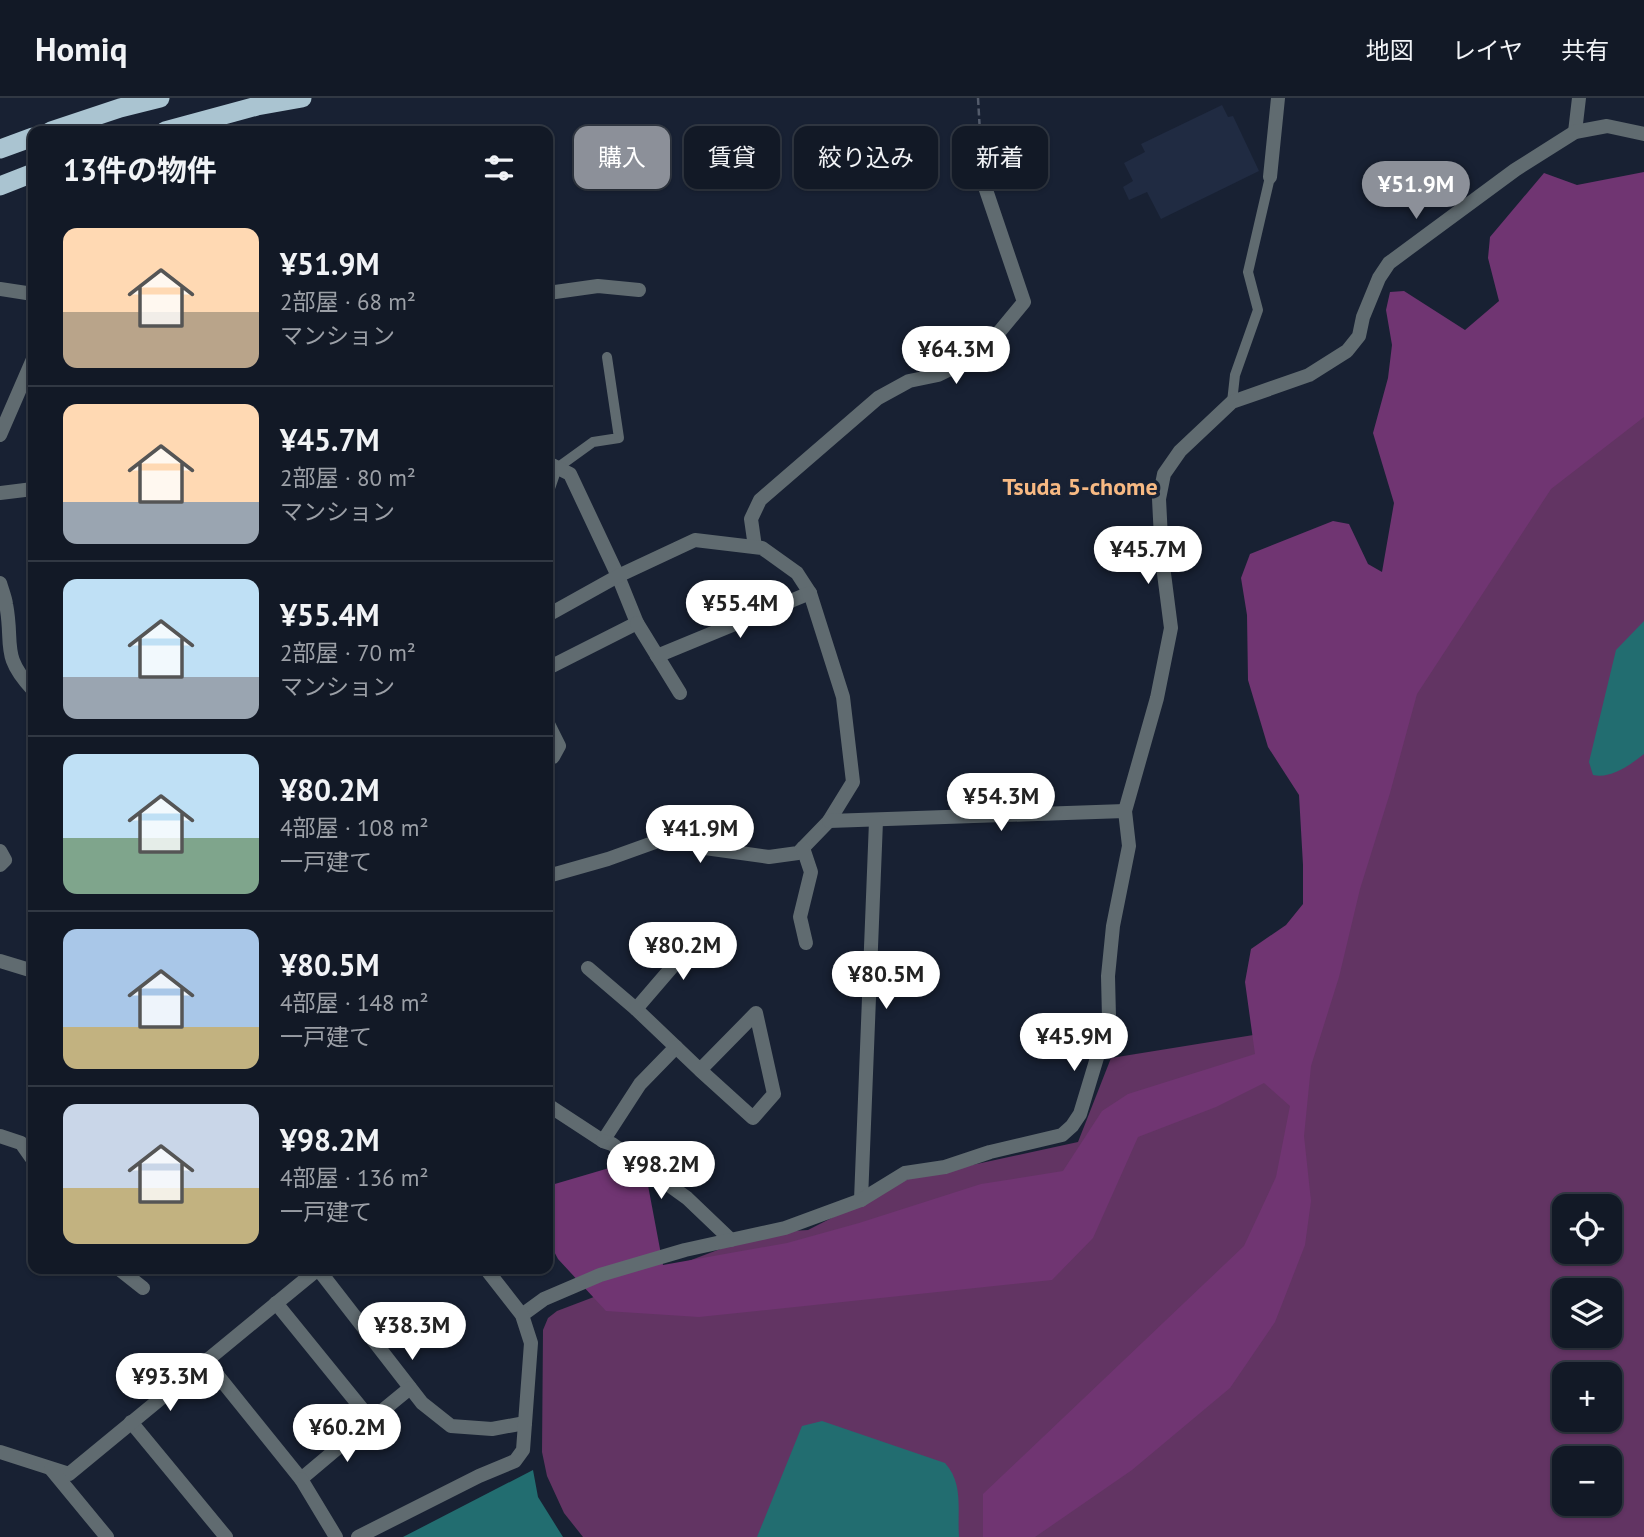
<!DOCTYPE html>
<html lang="ja">
<head>
<meta charset="utf-8">
<style>
	:root { --surface:#121926; --page:#1f2632; --text:#f1f3f6; --muted:#9ca0a7; --line:#313843; --accent:#8c9099 }
	body { margin:0; font-family:"PT Sans","Noto Sans JP",sans-serif; background:var(--page); color:var(--text); height:100vh; display:flex; flex-direction:column; font-size:26px; white-space:nowrap }
	* { box-sizing:border-box; margin:0 }
	p { font-size:23px; color:var(--muted) }
	.icon { flex:none; width:38px; height:38px; fill:none; stroke:currentColor; stroke-width:2; stroke-linecap:round; stroke-linejoin:round }
	.map { position:relative; flex:1; overflow:hidden }
	.side { position:absolute; left:28px; top:28px; width:525px; height:1148px; display:flex; flex-direction:column; background:var(--surface); border-radius:14px; box-shadow:0 2px 5px #0004,0 0 0 2px var(--line) }
	.side>* { flex:none }
	.hud { position:absolute; left:574px; top:28px; width:665px; height:63px; display:flex; gap:14px }
	.fabs { position:absolute; left:1552px; top:1096px; display:grid; gap:14px }
	.fabs a { display:grid; place-items:center; width:70px; height:70px; border-radius:14px; background:var(--surface); box-shadow:0 2px 5px #0004,0 0 0 2px var(--line); font-size:35px }
	.price { position:absolute; translate:-50% -60px; padding:0 16px; border-radius:24px; background:#fff; color:#222; font-size:23px; line-height:46px; filter:drop-shadow(0 2px 4px #0008) }
	.price::after { content:''; position:absolute; left:50%; top:42px; width:21px; height:16px; margin-left:-10px; background:inherit; clip-path:polygon(0 0,100% 0,50% 100%) }
	.price.current { background:var(--accent); color:#fff }
	ul { padding:0; list-style:none }
	li { display:flex; align-items:center; gap:21px; height:175px; padding:0 35px }
	li+li { border-top:2px solid var(--line) }
	li span { display:grid; place-items:center; flex:none; width:196px; height:140px; border-radius:14px; color:#555 }
	li>.icon { margin-inline-start:auto }
	span .icon { width:84px; height:84px; fill:#fffc; stroke-width:1 }
	li b { font-size:30px }
	h2 { display:flex; justify-content:space-between; align-items:center; height:84px; padding:0 35px; font-size:30px }
	.chip { padding:0 24px; border-radius:14px; background:var(--surface); box-shadow:0 2px 5px #0004,0 0 0 2px var(--line); font-size:24px; line-height:63px }
	.chip.current { background:var(--accent); color:#fff }
	header { display:flex; align-items:center; gap:42px; box-sizing:border-box; height:98px; padding:0 35px; background:var(--surface); border-bottom:2px solid var(--line) }
	header strong { font-size:33px }
	nav { display:flex; gap:38px; margin-inline-start:auto; font-size:24px }
	.map>svg:first-child { display:block }
	.built { fill:#202b42 }
	.green { fill:#623463; fill-rule:evenodd }
	.forest { fill:#703572 }
	.water { fill:#226d70 }
	.lines { fill:none; stroke-linecap:round; stroke-linejoin:round }
	.path { stroke:#535b6b; stroke-width:2.5; stroke-dasharray:7 3.5; stroke-linecap:butt }
	.service { stroke:#606b70; stroke-width:10 }
	.minor { stroke:#606b70; stroke-width:14 }
	.trunk { stroke:#aac4d1; stroke-width:19 }
	.labels { text-anchor:middle; dominant-baseline:central; stroke-width:7; stroke-linejoin:round; paint-order:stroke }
	.neighbourhood-label { font-size:24px; font-weight:bold; fill:#f7b983; stroke:#182133 }
</style>
</head>
<body>
<header>
<strong>Homiq</strong>
<nav><a>地図</a><a>レイヤ</a><a>共有</a></nav>
</header>
<div class="map">
<svg width="1644" height="1439" viewBox="0 0 1644 1439">
	<rect width="100%" height="100%" fill="#182133"/>
	<!-- built -->
	<path class="built" d="M1222,7L1228,19L1233,18L1259,73L1161,121L1147,94L1129,102L1123,89L1133,83L1124,65L1145,54L1141,46Z"/>
	<!-- green -->
	<path class="green" d="M1644,271V1439H583L564,1415L547,1378L542,1354L543,1232L548,1220L557,1213L736,1145L776,1134L808,1132L908,1081L1078,1044L1111,960L1297,930L1385,575ZM1564,1108H1610V1153H1564ZM1564,1192H1610V1237H1564ZM1564,1276H1610V1321H1564ZM1564,1360H1610V1405H1564Z"/>
	<!-- forest -->
	<path class="forest" d="M1644,74V319L1551,391L1417,596L1390,695L1360,791L1339,879L1311,968L1304,1038L1311,1103L1305,1147L1275,1224L1230,1290L1132,1372L1035,1439H983V1396L1244,1148L1276,1079L1290,1008L1264,985L1216,1009L1138,1039L1093,1140L1052,1182L699,1219L606,1213L558,1161L548,1142V1088L616,1068L647,1082L663,1167L787,1145L859,1125L981,1086L1063,1073L1102,1013L1128,996L1255,956L1245,884L1251,851L1286,827L1303,806V767L1299,697L1268,649L1248,582L1247,517L1241,480L1250,456L1333,423L1349,426L1368,466L1382,474L1394,405L1373,335L1388,280L1392,247L1386,212L1390,194L1404,193L1465,232L1499,203L1488,160L1490,139L1544,75L1577,87Z"/>
	<!-- water -->
	<g class="water">
		<path d="M1644,523V656C1630,667 1611,681 1593,677L1589,664L1616,552Z"/>
		<path d="M822,1323L945,1365C964,1386 957,1412 959,1439H757L802,1328Z"/>
		<path d="M533,1372L538,1399L563,1439H403Z"/>
	</g>
	<g class="lines">
		<!-- path -->
		<path class="path" d="M978,0L982,69"/>
		<!-- service -->
		<g class="service">
			<path d="M1232,304L1235,277L1258,212L1248,174L1270,79"/>
			<path d="M548,396L557,370L593,344L619,340L607,259"/>
		</g>
		<!-- minor -->
		<g class="minor">
			<path d="M1575,34L1579,0"/>
			<path d="M1270,79L1278,0"/>
			<path d="M0,191L33,196"/>
			<path d="M548,195L598,188L639,192"/>
			<path d="M0,337L33,261"/>
			<path d="M548,365L570,376L618,478L637,525L548,570"/>
			<path d="M0,395L33,391"/>
			<path d="M755,449L751,421L760,402L878,300L909,283L938,277L981,256L1024,204L983,83"/>
			<path d="M0,485C2,492 5,499 6,506C14,547 0,557 33,592"/>
			<path d="M548,517L618,478L695,442L762,450L797,475L810,495L843,599L853,684L829,723L798,755L769,759L705,750L672,738L608,761L548,778"/>
			<path d="M637,525L680,595"/>
			<path d="M657,558L810,495"/>
			<path d="M548,626L559,648L553,659L548,660"/>
			<path d="M829,723L1125,713"/>
			<path d="M803,750L811,774L800,819L806,845"/>
			<path d="M0,753L5,762L0,767"/>
			<path d="M0,863L33,873"/>
			<path d="M588,870L636,911L700,972L756,915L774,996L753,1020L700,972"/>
			<path d="M636,911L679,861L688,833"/>
			<path d="M548,1007L603,1043L640,986L676,949"/>
			<path d="M0,1038L21,1045L33,1062"/>
			<path d="M603,1043L612,1046L687,1100L731,1142"/>
			<path d="M861,1102L876,723"/>
			<path d="M119,1171L143,1190"/>
			<path d="M318,1171L422,1305L451,1328L492,1331L525,1325"/>
			<path d="M522,1217L544,1201L600,1177L685,1152L785,1130L861,1102L905,1075L945,1069L990,1054L1062,1037L1072,1028L1080,1016L1109,920L1108,878L1113,828L1129,748L1125,713L1157,600L1171,530L1162,460L1159,401L1164,376L1180,353L1232,304L1309,277L1347,253L1359,238L1363,219L1379,180L1389,165L1515,72L1575,34L1607,28L1644,36"/>
			<path d="M206,1263L301,1381L371,1322L276,1205"/>
			<path d="M371,1322L410,1290"/>
			<path d="M131,1324L226,1439"/>
			<path d="M0,1354L69,1376L318,1171"/>
			<path d="M51,1371L107,1439"/>
			<path d="M301,1381L336,1439"/>
			<path d="M358,1439L479,1378L515,1363L523,1352L531,1245L522,1217L486,1171"/>
		</g>
		<!-- trunk -->
		<g class="trunk">
			<path d="M51,33L120,10L160,0"/>
			<path d="M165,33L257,8L302,0"/>
			<path d="M0,51L33,39"/>
			<path d="M0,88L33,75"/>
		</g>
	</g>
	<g class="labels">
		<!-- neighbourhood labels -->
		<g class="neighbourhood-label">
			<text x="1080" y="388">Tsuda 5-chome</text>
		</g>
	</g>
</svg>
<div class="fabs">
<a><svg class="icon" aria-label="locate" viewBox="0 0 24 24"><circle cx="12" cy="12" r="6"/><path d="M12 2v4M12 18v4M2 12h4M18 12h4"/></svg></a>
<a><svg class="icon" aria-label="layers" viewBox="0 0 24 24"><path d="M12 4l9 5-9 5-9-5zM3 14l9 5 9-5"/></svg></a>
<a>+</a>
<a>−</a>
</div>
<b class="price current" style="left:1416px;top:123px">¥51.9M</b>
<b class="price" style="left:956px;top:288px">¥64.3M</b>
<b class="price" style="left:1148px;top:488px">¥45.7M</b>
<b class="price" style="left:740px;top:542px">¥55.4M</b>
<b class="price" style="left:1001px;top:735px">¥54.3M</b>
<b class="price" style="left:700px;top:767px">¥41.9M</b>
<b class="price" style="left:683px;top:884px">¥80.2M</b>
<b class="price" style="left:886px;top:913px">¥80.5M</b>
<b class="price" style="left:1074px;top:975px">¥45.9M</b>
<b class="price" style="left:661px;top:1103px">¥98.2M</b>
<b class="price" style="left:412px;top:1264px">¥38.3M</b>
<b class="price" style="left:170px;top:1315px">¥93.3M</b>
<b class="price" style="left:347px;top:1366px">¥60.2M</b>
<div class="hud">
<a class="chip current">購入</a>
<a class="chip">賃貸</a>
<a class="chip">絞り込み</a>
<a class="chip">新着</a>
</div>
<section class="side">
<h2>13件の物件<svg class="icon" aria-label="filters" viewBox="0 0 24 24"><path d="M4 7h16M4 17h16"/><circle cx="9" cy="7" r="2"/><circle cx="15" cy="17" r="2"/></svg></h2>
<ul>
<li><span style="background:linear-gradient(#ffd9b3 60%,#b9a48a 0)"><svg class="icon" aria-label="home" viewBox="0 0 24 24"><path d="M3 11l9-7 9 7M6 9v11h12V9"/></svg></span><div><b>¥51.9M</b><p>2部屋 · 68 m²</p><p>マンション</p></div></li>
<li><span style="background:linear-gradient(#ffd9b3 70%,#9aa5b1 0)"><svg class="icon" aria-label="home" viewBox="0 0 24 24"><path d="M3 11l9-7 9 7M6 9v11h12V9"/></svg></span><div><b>¥45.7M</b><p>2部屋 · 80 m²</p><p>マンション</p></div></li>
<li><span style="background:linear-gradient(#bfe0f5 70%,#9aa5b1 0)"><svg class="icon" aria-label="home" viewBox="0 0 24 24"><path d="M3 11l9-7 9 7M6 9v11h12V9"/></svg></span><div><b>¥55.4M</b><p>2部屋 · 70 m²</p><p>マンション</p></div></li>
<li><span style="background:linear-gradient(#bfe0f5 60%,#7fa58c 0)"><svg class="icon" aria-label="home" viewBox="0 0 24 24"><path d="M3 11l9-7 9 7M6 9v11h12V9"/></svg></span><div><b>¥80.2M</b><p>4部屋 · 108 m²</p><p>一戸建て</p></div></li>
<li><span style="background:linear-gradient(#a9c7e8 70%,#c2b280 0)"><svg class="icon" aria-label="home" viewBox="0 0 24 24"><path d="M3 11l9-7 9 7M6 9v11h12V9"/></svg></span><div><b>¥80.5M</b><p>4部屋 · 148 m²</p><p>一戸建て</p></div></li>
<li><span style="background:linear-gradient(#c9d6e8 60%,#c2b280 0)"><svg class="icon" aria-label="home" viewBox="0 0 24 24"><path d="M3 11l9-7 9 7M6 9v11h12V9"/></svg></span><div><b>¥98.2M</b><p>4部屋 · 136 m²</p><p>一戸建て</p></div></li>
</ul>
</section>
</div>
</body>
</html>
